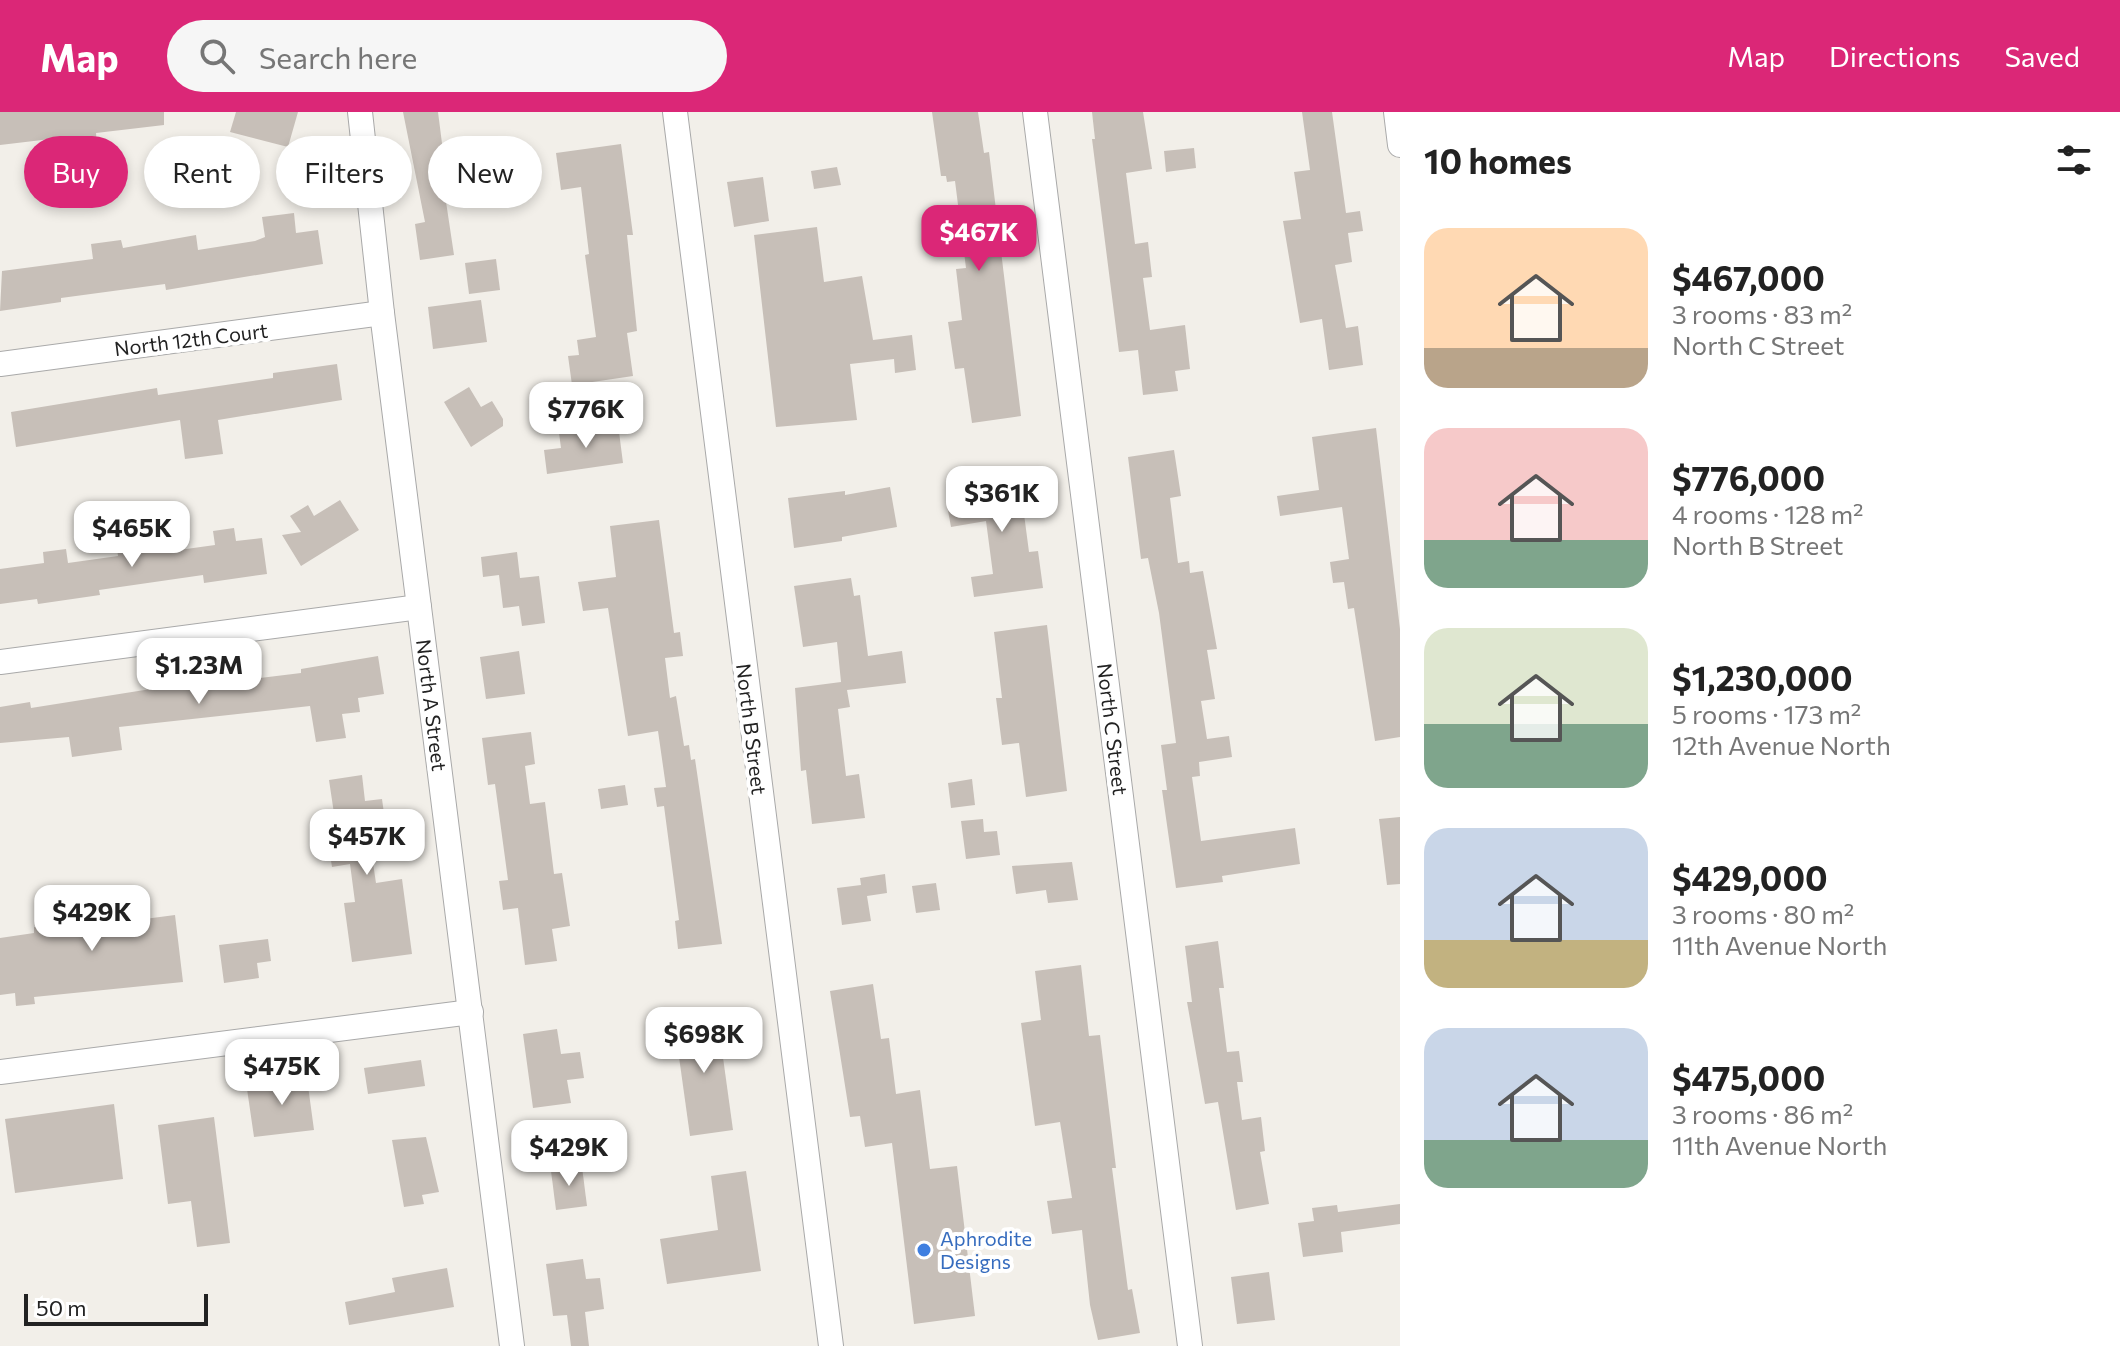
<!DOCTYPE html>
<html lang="en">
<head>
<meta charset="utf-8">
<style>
	:root { --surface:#fff; --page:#f6f6f6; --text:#222; --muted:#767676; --accent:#db2777 }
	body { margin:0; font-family:Commissioner,sans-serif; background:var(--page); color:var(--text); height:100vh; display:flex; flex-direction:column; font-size:30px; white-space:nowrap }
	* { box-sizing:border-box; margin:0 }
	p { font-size:26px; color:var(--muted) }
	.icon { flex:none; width:44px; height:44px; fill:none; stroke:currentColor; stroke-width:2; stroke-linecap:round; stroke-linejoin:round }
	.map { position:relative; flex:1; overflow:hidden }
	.sheet { display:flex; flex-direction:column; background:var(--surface); width:720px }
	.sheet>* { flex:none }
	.hud { position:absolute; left:24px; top:24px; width:760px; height:72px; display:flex; gap:16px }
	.scale { position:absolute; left:24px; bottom:20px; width:184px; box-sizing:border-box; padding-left:8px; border:4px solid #222; border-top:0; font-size:22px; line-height:28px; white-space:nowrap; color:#222; -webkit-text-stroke:6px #fff; paint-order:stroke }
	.price { position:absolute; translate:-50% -68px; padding:0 18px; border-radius:16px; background:#fff; color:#222; font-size:26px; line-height:52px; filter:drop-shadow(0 2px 4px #0008) }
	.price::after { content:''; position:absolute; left:50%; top:48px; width:24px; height:18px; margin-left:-12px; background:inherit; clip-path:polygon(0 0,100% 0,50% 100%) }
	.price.selected { background:var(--accent); color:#fff }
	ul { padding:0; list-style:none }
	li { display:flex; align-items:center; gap:24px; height:200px; padding:0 24px }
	li span { display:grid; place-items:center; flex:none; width:224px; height:160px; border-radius:24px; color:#555 }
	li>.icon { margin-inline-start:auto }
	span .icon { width:96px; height:96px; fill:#fffc; stroke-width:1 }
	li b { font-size:34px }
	h2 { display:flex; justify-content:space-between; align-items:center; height:96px; padding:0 24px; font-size:34px }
	.pill { padding:0 28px; border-radius:36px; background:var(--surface); box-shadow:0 4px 12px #0003; font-size:28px; line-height:72px }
	.pill.selected { background:var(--accent); color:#fff }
	header { display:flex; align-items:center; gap:48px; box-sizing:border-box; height:112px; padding:0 40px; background:var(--accent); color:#fff }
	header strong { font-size:38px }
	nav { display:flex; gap:44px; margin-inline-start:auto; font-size:28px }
	.search { width:560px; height:72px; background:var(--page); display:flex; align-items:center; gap:20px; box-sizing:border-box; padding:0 28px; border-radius:44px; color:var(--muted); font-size:30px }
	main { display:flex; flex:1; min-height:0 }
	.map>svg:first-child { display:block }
	.building { fill:#c7bfb8 }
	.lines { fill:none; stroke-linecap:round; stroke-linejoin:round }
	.minor-casing { stroke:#a9a9a9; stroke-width:26 }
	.minor { stroke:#fff; stroke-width:24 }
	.shop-dot { fill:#3f7fe0; stroke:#fff; stroke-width:3 }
	.labels { text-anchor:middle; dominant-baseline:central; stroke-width:8; stroke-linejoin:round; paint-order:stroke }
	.street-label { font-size:20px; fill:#222; stroke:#fff }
	.shop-label { font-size:20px; fill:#366cbe; stroke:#fff; text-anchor:start }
</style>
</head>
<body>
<header>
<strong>Map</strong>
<div class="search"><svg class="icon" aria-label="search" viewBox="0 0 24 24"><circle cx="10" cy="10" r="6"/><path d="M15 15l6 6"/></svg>Search here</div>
<nav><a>Map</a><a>Directions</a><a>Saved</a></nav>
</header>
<main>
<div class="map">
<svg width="1400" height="1234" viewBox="0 0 1400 1234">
	<rect width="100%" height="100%" fill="#f2efe9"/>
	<!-- building -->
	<g class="building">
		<path d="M0,0H164V13L96,21L97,35L77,37L76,24L0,33Z"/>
		<path d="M236,0H298L288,35L230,20Z"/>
		<path d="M403,0H438L444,47L450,45L456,81L445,83L454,143L420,148L415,112L425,110Z"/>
		<path d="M932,0H978L984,41L989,40L1021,304L972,311L964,256L955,257L948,210L962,208L956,157L966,156L955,69L947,70L946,64H941Z"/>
		<path d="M1092,0H1143L1152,57L1126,61L1135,132L1148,130L1152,165L1143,166L1150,218L1185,213L1190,257L1175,259L1178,279L1143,283L1138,238L1119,240L1092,27H1095Z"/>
		<path d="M1302,0H1332L1346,101L1360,99L1363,119L1348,121L1352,150L1335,153L1346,216L1358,214L1363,253L1329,258L1322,207L1300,211L1283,109L1301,107L1294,60L1310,58Z"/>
		<path d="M621,32L633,123H627L637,219L627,221L633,264L572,273L568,244L579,243L577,228L596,225L585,143L589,142L581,75L561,78L556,41Z"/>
		<path d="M1194,36L1196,56L1166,60L1164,39Z"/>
		<path d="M837,55L841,73L814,77L811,59Z"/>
		<path d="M763,65L769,109L734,115L727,70Z"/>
		<path d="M294,101L296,121L318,118L323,152L166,178L165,172L61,186V190L0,199L2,159L93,147L91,132L121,128L123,136L196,123L198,138L255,129L265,125L262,105Z"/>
		<path d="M817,115L824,170L862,164L873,228L912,223L916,258L895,261L894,247L850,252L857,308L776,315L754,123Z"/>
		<path d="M496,147L500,178L469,182L465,151Z"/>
		<path d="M481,188L487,230L433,237L428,195Z"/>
		<path d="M337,252L342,288L218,308L223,342L185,347L180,308L16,335L11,300L157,276L158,283L273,266V261Z"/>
		<path d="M469,275L481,295L492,289L503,307V314L471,335L444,290Z"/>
		<path d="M618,312L623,351L547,362L544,338L561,336L559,321Z"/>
		<path d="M1376,316L1400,517V625L1375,629L1354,496L1348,497L1344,470L1333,471L1330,450L1349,447L1342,395L1280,404L1277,384L1319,378L1312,325Z"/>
		<path d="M1174,338L1181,384L1170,386L1178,451L1189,449L1190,461L1203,459L1217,537L1207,538L1215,587L1201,589L1207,627L1229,624L1232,645L1199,650L1200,664L1192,665L1201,729L1295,716L1300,752L1222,764L1223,770L1176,776L1162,678H1167L1161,633L1176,631L1159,501L1148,446L1141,447L1128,345Z"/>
		<path d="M1025,360L1032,401L1024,402L1029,440L1038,439L1043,476L974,485L971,465L993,462L986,409L951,415L947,393L973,388L970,370Z"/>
		<path d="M890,375L897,415L842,425V429L794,436L788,386L845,379V383Z"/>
		<path d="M340,388L359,418L301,454L282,423L301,420L290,404L308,393L314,404Z"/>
		<path d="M659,408L674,521L680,520L683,544L665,546L670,586L676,584L684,634L689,633L691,648L695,647L722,832L678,837L675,809L679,808L664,694L657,695L654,676L666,675L658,619L628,624L608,496L583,499L578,470L616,465L610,414Z"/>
		<path d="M234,416L236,429L262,426L267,462L204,471L203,463L99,478L100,483L38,492L37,487L0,492V457L44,451L43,440L66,437L68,451L118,444L116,430L145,425L147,438L178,433L179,438L215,433L213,419Z"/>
		<path d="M517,440L520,466L539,464L545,511L522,514L519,494L503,496L499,463L483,465L481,445Z"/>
		<path d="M851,466L854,484L860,483L868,544L902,539L906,571L847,578L850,595L838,597L846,664L859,662L865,706L812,712L806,658L801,659L795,576L841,570L837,530L803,535L794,474Z"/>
		<path d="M1047,513L1067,679L1026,685L1019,631L1002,633L996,586H1002L994,520Z"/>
		<path d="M519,539L525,582L486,587L480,545Z"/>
		<path d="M378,544L384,582L358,586L360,600L342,602L346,626L316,630L310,594L119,615L122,638L72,645L69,625L0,631V595L30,590L31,596L195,570L196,574L301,561V557Z"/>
		<path d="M531,620L535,652L525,654L530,692L545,690L554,762L562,761L570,814L552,817L557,849L525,853L518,796L503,798L499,769L508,768L495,672L488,673L482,626Z"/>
		<path d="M362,663L365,689L382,687L386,716L368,718L376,771L402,767L412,842L352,850L344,791L355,790L350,752L332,755L329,736L339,735L329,668Z"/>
		<path d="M972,667L975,693L951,696L948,671Z"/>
		<path d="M625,673L628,693L601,697L598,677Z"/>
		<path d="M1400,705V772L1387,773L1379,707Z"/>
		<path d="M983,707L984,720L997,719L1000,743L966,747L961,709Z"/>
		<path d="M1072,750L1078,788L1048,791L1046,778L1016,782L1012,754Z"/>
		<path d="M885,762L887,781L867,784L871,809L842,813L837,776L861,773L860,766Z"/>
		<path d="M936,771L940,798L916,801L912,774Z"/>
		<path d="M132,774L137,808L175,803L183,870L34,885L35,892L16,894L15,881L0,883V826L34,821V815L99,806L95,780Z"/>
		<path d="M268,827L271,849L257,851L259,866L224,871L219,833Z"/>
		<path d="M1218,829L1224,876H1219L1227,940L1239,939L1243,970H1237L1242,1008L1261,1005L1265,1039L1260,1040L1269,1092L1236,1098L1218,990L1205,992L1187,890H1192L1185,834Z"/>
		<path d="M1081,853L1089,924L1100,923L1116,1056H1112L1128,1178L1132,1177L1140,1221L1098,1228L1090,1193L1082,1118L1052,1122L1047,1089L1072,1086L1060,1010L1035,1014L1021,911L1041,908L1035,859Z"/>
		<path d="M873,872L881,927L889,926L896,982L920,978L930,1057L957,1054L975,1204L914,1212L892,1031L865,1035L860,1004L850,1005L830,879Z"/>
		<path d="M717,902L733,1018L690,1024L674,909Z"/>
		<path d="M557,917L561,942L580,940L584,966L567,968L571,991L533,996L523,922Z"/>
		<path d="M421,948L425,974L368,982L364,956Z"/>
		<path d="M306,959L314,1018L254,1025L247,977L279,974L277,963Z"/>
		<path d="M114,992L123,1067L15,1081L5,1007Z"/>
		<path d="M214,1005L230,1131L197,1135L191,1089L168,1092L158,1013Z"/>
		<path d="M426,1025L439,1080L422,1083L424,1092L404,1095L392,1028Z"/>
		<path d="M582,1055L587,1094L556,1098L551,1059Z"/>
		<path d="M746,1059L761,1159L667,1172L660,1127L718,1118L711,1064Z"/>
		<path d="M1400,1092V1112L1341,1120L1343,1140L1303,1145L1298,1111L1314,1109L1312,1096L1337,1093L1338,1100Z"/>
		<path d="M583,1147L586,1167L600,1166L604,1197L585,1200L589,1234H571L567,1203L553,1204L546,1152Z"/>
		<path d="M447,1156L454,1195L349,1213L345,1190L395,1180L392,1166Z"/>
		<path d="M1269,1160L1275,1208L1237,1212L1231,1165Z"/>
	</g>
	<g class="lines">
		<defs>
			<g id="minor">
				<path d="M360,0L382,201L512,1234"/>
				<path d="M675,0L831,1234"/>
				<path d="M1035,0L1190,1234"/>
				<path d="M1396,0L1400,33"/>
				<path d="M0,252L382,201"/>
				<path d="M0,550L419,495"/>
				<path d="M0,960L471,900"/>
			</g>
		</defs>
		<!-- minor casing -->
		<use href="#minor" class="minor-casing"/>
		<!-- minor -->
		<use href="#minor" class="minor"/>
	</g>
	<!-- markers -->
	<circle class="shop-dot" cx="924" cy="1138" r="8"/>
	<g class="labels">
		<!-- street labels -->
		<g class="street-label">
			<text transform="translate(191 227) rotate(-7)">North 12th Court</text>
			<text transform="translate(432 593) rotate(83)">North A Street</text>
			<text transform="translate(752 617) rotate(83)">North B Street</text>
			<text transform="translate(1113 617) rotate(83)">North C Street</text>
		</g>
		<!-- shop labels -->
		<g class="shop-label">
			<text x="940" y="1126">Aphrodite<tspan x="940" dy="23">Designs</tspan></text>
		</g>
	</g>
</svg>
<div class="scale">50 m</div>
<b class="price selected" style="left:979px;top:161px">$467K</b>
<b class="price" style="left:586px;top:338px">$776K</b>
<b class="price" style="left:1002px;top:422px">$361K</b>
<b class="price" style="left:132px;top:457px">$465K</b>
<b class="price" style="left:199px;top:594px">$1.23M</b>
<b class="price" style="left:367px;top:765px">$457K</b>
<b class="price" style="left:92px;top:841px">$429K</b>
<b class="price" style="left:704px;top:963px">$698K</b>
<b class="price" style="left:282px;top:995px">$475K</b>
<b class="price" style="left:569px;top:1076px">$429K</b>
<div class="hud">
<a class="pill selected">Buy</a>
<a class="pill">Rent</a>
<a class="pill">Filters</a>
<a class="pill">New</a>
</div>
</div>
<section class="sheet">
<h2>10 homes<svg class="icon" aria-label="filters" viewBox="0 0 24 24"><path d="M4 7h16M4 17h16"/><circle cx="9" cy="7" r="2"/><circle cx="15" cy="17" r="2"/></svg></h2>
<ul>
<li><span style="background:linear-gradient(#ffd9b3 75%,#b9a48a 0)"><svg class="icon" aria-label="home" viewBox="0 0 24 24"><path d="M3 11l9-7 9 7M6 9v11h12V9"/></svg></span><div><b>$467,000</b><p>3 rooms · 83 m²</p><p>North C Street</p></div></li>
<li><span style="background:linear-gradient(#f6c9c9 70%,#7fa58c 0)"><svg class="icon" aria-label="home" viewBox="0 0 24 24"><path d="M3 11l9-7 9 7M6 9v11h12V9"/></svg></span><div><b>$776,000</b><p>4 rooms · 128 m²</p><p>North B Street</p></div></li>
<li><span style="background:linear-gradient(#dfe7d0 60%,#7fa58c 0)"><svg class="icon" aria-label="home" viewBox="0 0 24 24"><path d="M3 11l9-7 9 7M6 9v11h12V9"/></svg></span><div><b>$1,230,000</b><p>5 rooms · 173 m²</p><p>12th Avenue North</p></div></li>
<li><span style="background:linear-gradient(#c9d6e8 70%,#c2b280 0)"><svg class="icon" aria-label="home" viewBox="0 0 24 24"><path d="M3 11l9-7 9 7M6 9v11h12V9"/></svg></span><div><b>$429,000</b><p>3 rooms · 80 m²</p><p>11th Avenue North</p></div></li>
<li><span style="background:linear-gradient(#c9d6e8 70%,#7fa58c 0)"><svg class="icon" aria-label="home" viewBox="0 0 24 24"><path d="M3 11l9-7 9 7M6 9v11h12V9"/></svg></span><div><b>$475,000</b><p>3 rooms · 86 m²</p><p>11th Avenue North</p></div></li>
</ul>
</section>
</main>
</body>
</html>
